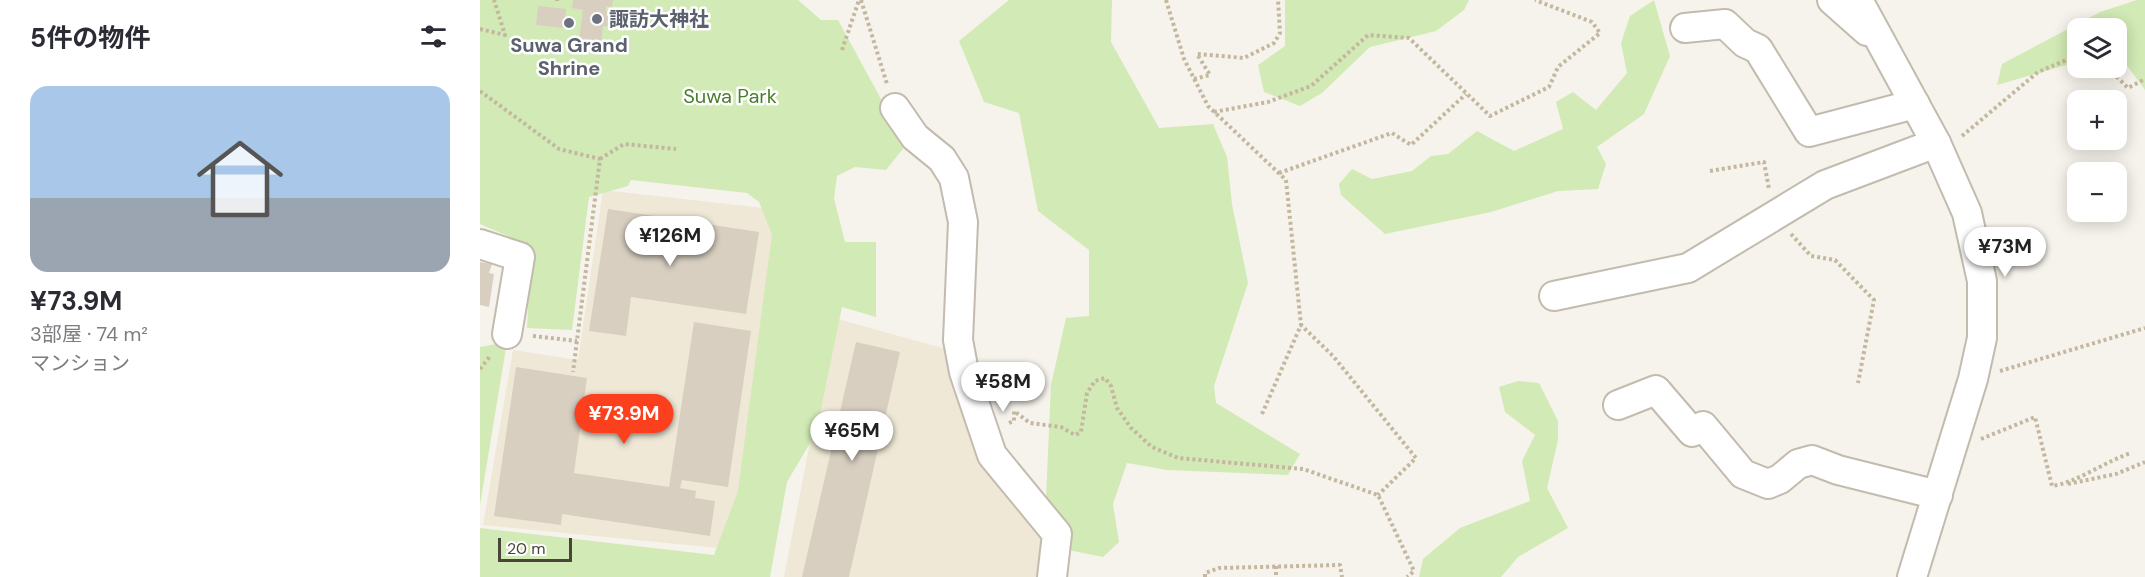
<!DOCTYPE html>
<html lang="ja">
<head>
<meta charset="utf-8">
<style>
	:root { --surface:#fff; --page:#f7f7f7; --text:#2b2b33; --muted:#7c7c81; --accent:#fc3f1d }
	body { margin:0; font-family:"DM Sans","Noto Sans JP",sans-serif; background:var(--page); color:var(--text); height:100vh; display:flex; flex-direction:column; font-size:22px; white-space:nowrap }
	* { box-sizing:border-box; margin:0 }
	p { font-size:20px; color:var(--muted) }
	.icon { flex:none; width:33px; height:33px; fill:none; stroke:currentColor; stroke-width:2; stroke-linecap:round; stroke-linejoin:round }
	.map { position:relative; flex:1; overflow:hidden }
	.details { display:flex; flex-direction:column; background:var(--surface); width:480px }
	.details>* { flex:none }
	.tools { position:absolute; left:1587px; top:18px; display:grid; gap:12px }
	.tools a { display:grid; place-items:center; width:60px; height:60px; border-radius:12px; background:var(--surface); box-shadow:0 3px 15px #0003; font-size:30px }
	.scale { position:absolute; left:18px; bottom:15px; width:74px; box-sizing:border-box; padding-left:6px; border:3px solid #4b4439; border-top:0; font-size:16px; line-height:21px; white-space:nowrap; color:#4b4439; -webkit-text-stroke:4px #fff; paint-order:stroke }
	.price { position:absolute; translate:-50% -51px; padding:0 14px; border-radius:21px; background:#fff; color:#222; font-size:20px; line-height:39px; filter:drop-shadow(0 2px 3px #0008) }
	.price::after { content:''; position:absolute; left:50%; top:36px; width:18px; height:14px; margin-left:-9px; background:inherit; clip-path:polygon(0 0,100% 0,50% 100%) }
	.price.active { background:var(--accent); color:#fff }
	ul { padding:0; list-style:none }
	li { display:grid; align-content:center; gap:12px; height:318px; padding:0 30px }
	li span { display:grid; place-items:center; height:186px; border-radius:18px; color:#555 }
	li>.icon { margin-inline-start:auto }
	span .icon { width:108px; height:108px; fill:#fffc; stroke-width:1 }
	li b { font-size:26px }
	h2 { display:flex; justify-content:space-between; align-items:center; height:72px; padding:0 30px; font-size:26px }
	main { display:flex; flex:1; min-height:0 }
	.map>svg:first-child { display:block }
	.education { fill:#efe8d6 }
	.green { fill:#d2eab5 }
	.building { fill:#d8cfc1 }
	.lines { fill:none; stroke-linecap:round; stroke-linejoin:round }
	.minor-casing { stroke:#c2bbae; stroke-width:32 }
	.path { stroke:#c4b79f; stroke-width:4; stroke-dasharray:3 3; stroke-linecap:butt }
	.minor { stroke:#fff; stroke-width:28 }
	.worship-dot { fill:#6b7280; stroke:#fff; stroke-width:2 }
	.labels { text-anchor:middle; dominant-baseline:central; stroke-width:5; stroke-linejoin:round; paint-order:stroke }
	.worship-label { font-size:20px; font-weight:bold; fill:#5b616d; stroke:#fff; text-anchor:start }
	.park-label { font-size:20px; fill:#4a7f2a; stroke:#fff }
</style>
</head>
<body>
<main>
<section class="details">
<h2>5件の物件<svg class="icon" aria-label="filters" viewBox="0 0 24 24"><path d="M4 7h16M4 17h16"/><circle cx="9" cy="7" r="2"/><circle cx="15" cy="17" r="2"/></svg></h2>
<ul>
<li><span style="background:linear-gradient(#a9c7e8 60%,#9aa5b1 0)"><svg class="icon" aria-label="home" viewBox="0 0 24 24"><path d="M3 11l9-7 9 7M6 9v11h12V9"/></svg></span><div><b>¥73.9M</b><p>3部屋 · 74 m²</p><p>マンション</p></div></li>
</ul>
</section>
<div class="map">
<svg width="1665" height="577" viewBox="0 0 1665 577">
	<rect width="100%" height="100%" fill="#f6f3ec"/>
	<!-- education -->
	<g class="education">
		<path d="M123,190L337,214L279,552L3,525L33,350L98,360Z"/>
		<path d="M354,318L473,351L474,361L579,543L571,577H304Z"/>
	</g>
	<!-- green -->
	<g class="green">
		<path d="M0,0H318L341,20H358L426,145L406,170L375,167L357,176L354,198L365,242H396V317L362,307L336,433L307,482L290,577H0V528L234,555L258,491L292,234L279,202L267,193L151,180L148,186L109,197L92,330L47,328L51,246L0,224Z"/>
		<path d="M529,0H632L631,42L679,128L733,124L747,157L752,204L768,283L734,386L736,403L820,454L808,475L687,470L647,463L633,504L639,542L623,557L588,550L566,499L571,385L586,318L609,316V250L558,211L539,113L504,102L479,41Z"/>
		<path d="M805,0H989L984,10L956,31L890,47L842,93L820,106L784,92L778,65L805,46Z"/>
		<path d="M1174,0L1190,56L1164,114L1117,147L1126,164L1118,189L1078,191L1011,212L905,234L861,195L859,184L872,169L892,179L932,171L951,156L968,154L997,131L1034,151L1083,129L1076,102L1093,92L1116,110L1147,73L1141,43L1150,16Z"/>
		<path d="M1657,0H1665V90L1637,52L1636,28H1598L1597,62L1517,85L1522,64L1620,12Z"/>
		<path d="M27,342L0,505V347Z"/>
		<path d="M1038,381L1059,383L1078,421V440L1067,488L1088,528L1038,557L1021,577H939L943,559L980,528L1050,501L1042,461L1055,435L1025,412L1019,387Z"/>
	</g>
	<!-- building -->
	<g class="building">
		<path d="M93,0H133L132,7L126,6V11L134,12L132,27L123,26L121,43L99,40L103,10L92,8Z"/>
		<path d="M58,6L86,9L84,28L56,25Z"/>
		<path d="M128,209L279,232L266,314L151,297L146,336L109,331Z"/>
		<path d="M0,262L12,264L9,273L14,274L9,307L0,305Z"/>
		<path d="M214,322L271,331L248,487L202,480L200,488L216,491L215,498L235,501L230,536L82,514L81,525L14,516L36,367L107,378L94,473L189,487Z"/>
		<path d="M376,342L420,352L369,577H322Z"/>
	</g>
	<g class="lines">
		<defs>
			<g id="minor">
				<path d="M1352,0L1387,31"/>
				<path d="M1378,0L1456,143L1487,213L1502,281V338L1493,379L1432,577"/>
				<path d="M1205,28L1245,24L1265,43L1278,49L1329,132L1435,104"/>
				<path d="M415,108L435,137L462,159L474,178L483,222L478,340L484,372L512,455L577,534L572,577"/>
				<path d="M0,244L40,257L27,334"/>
				<path d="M1074,296L1208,268L1345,185L1456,143"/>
				<path d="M1138,405L1176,390L1212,432L1223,426L1263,474L1288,484L1300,479L1318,464L1332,460L1358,470L1458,495"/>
			</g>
		</defs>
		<!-- minor casing -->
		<use href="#minor" class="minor-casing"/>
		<!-- path -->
		<g class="path">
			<path d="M381,0L407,84"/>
			<path d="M686,0L704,59L728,106L806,180L821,325"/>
			<path d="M77,1V0"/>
			<path d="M0,29L25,35L14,0"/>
			<path d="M362,50L379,0"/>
			<path d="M1628,68L1648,88L1665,79"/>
			<path d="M714,79L730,75L717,54L764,58L794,43L800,33L798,0"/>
			<path d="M0,91L79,149L120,159L93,372"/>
			<path d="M734,112L788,102L831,86L888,35L929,38L1010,116L1069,87L1078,67L1120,33L1112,22L1055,0"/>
			<path d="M1482,136L1558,72L1598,55"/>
			<path d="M120,159L144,144L196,149"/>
			<path d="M1230,171L1284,162L1289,189"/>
			<path d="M799,173L912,133L931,145L986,94"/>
			<path d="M1311,234L1331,256L1355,260L1394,300L1378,383"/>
			<path d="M53,336L97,341"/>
			<path d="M0,369L11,355"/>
			<path d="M1520,371L1665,328"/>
			<path d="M782,414L821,325L853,356L936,458L898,495"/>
			<path d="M529,423L534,421V411L550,423L581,427L595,435L601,432L607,393L615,381L625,378L631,386L637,408L651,428L672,447L698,458L823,469L898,495L934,571L927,577"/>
			<path d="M1501,439L1555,417L1572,486C1596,483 1626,461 1651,453"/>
			<path d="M1588,484L1636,474L1665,462"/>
			<path d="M796,566V577"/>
			<path d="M725,577V573L739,568L860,565L862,577"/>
		</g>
		<!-- minor -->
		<use href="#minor" class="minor"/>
	</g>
	<!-- markers -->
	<g class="worship-dot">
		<circle cx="117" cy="19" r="6"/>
		<circle cx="89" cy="23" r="6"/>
	</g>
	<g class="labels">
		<!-- worship labels -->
		<g class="worship-label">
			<text x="129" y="19">諏訪大神社</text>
			<text x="89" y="45" text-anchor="middle">Suwa Grand<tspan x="89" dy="23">Shrine</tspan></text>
		</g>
		<!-- park labels -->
		<g class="park-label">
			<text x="250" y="96">Suwa Park</text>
		</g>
	</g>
</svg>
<div class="tools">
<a><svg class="icon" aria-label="layers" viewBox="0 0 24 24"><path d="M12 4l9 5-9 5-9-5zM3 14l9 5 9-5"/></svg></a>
<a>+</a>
<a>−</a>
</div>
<div class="scale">20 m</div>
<b class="price" style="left:190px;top:267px">¥126M</b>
<b class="price" style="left:1525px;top:278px">¥73M</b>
<b class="price" style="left:523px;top:413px">¥58M</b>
<b class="price active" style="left:144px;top:445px">¥73.9M</b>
<b class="price" style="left:372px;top:462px">¥65M</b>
</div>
</main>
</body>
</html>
